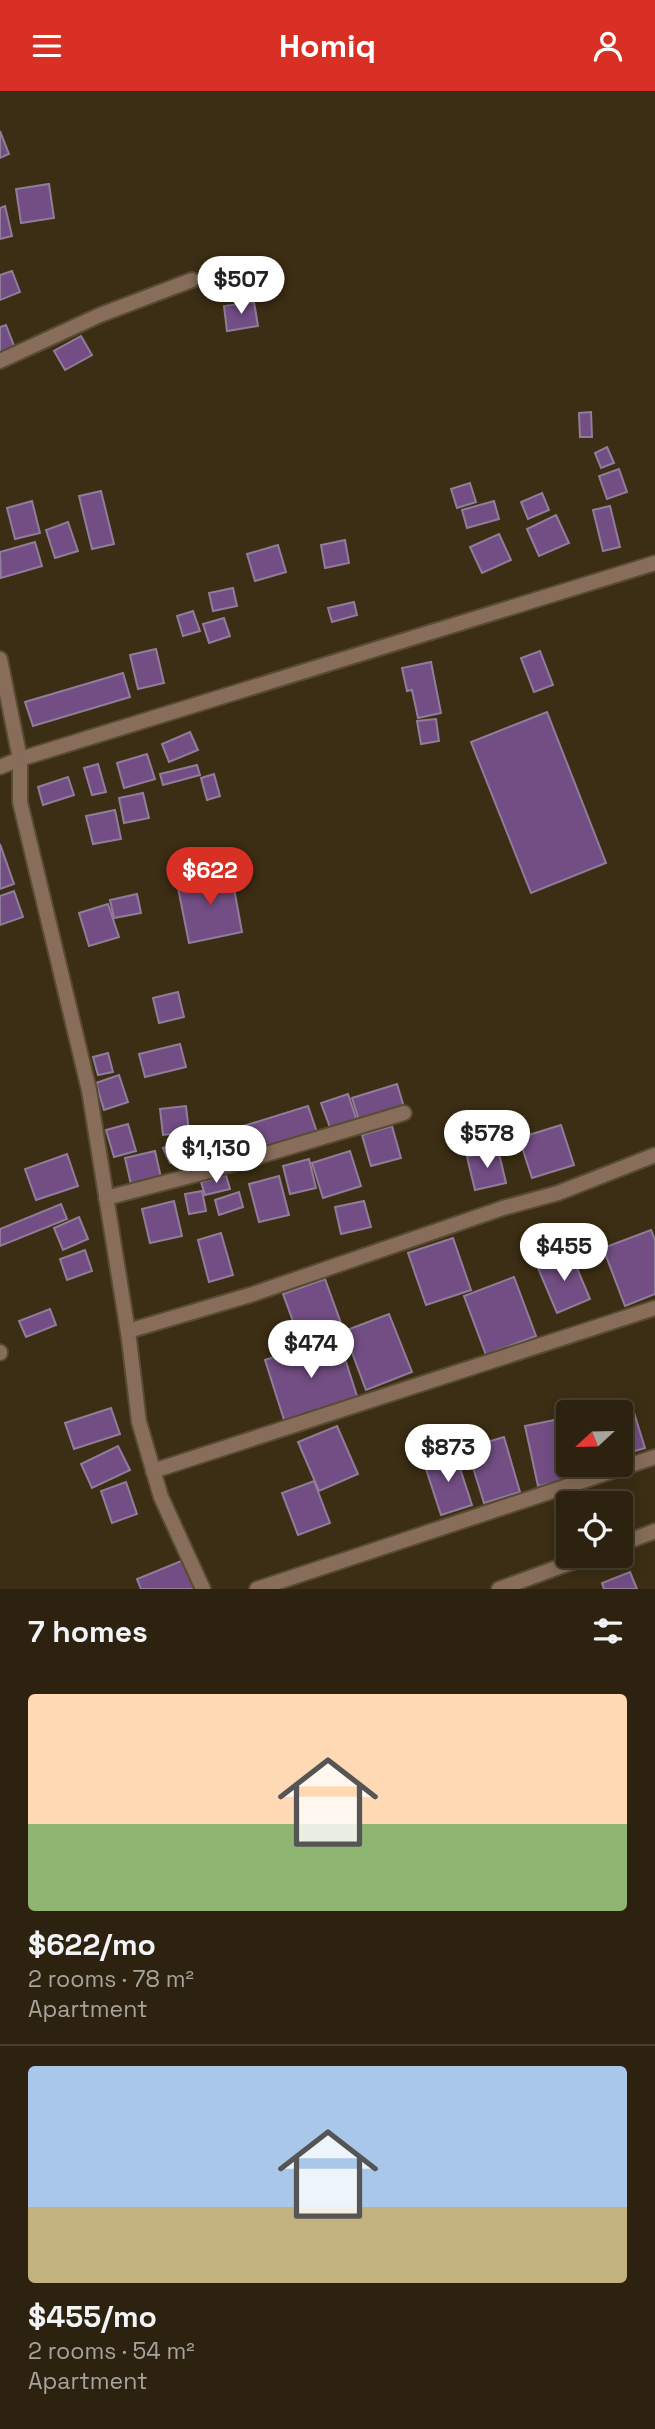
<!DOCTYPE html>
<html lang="en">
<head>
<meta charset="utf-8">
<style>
	:root { --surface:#2d220f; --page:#352a18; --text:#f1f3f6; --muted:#a7a49e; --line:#483f2f; --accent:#d93025 }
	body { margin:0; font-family:"Space Grotesk",sans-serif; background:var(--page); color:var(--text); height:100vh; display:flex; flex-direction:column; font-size:26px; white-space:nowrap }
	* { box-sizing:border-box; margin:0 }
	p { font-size:23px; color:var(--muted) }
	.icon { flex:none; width:38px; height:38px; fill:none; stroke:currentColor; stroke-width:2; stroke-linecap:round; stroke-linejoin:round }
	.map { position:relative; height:1498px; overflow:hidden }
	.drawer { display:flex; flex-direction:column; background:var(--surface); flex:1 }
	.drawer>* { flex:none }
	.needle { width:46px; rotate:248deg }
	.buttons { position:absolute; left:556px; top:1309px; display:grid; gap:14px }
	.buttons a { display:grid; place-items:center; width:77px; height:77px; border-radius:7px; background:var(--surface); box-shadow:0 4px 18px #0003,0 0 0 2px var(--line); font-size:35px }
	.price { position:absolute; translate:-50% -60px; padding:0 16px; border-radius:24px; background:#fff; color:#222; font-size:23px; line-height:46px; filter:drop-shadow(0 2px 4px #0008) }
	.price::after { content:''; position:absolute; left:50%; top:42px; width:21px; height:16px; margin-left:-10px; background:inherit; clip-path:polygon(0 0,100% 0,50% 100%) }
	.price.selected { background:var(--accent); color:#fff }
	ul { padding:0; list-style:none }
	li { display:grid; align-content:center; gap:14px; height:371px; padding:0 28px }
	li+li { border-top:2px solid var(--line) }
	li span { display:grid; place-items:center; height:217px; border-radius:7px; color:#555 }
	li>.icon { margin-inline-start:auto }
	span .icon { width:126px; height:126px; fill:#fffc; stroke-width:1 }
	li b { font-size:30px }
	h2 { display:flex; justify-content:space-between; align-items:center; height:84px; padding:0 28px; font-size:30px }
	header { display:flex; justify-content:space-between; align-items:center; height:91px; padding:0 28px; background:var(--accent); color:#fff; font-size:32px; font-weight:700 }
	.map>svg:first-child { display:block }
	.building { fill:#734e85; stroke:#8f7d99; stroke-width:2 }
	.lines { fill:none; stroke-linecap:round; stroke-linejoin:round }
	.street-casing { stroke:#584b32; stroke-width:18 }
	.street { stroke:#876d5a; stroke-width:14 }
</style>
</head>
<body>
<header><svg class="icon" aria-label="menu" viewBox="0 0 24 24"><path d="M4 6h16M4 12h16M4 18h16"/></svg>Homiq<svg class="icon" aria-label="person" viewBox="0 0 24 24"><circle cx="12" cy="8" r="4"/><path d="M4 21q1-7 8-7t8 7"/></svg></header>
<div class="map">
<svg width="655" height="1498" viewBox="0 0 655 1498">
	<rect width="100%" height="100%" fill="#3c2e14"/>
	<!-- building -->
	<g class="building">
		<path d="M0,40L9,63L0,67Z"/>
		<path d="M49,93L54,127L21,132L16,98Z"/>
		<path d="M5,115L12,145L0,148V117Z"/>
		<path d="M12,180L20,201L0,209V184Z"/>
		<path d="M254,211L258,235L227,240L224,215Z"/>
		<path d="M6,234L16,260L0,266V236Z"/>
		<path d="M81,245L92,264L65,279L54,260Z"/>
		<path d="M591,321L592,346H580L579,322Z"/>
		<path d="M607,356L614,372L601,377L595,362Z"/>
		<path d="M619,378L627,401L607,408L599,385Z"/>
		<path d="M470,392L476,411L457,417L451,398Z"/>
		<path d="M101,400L114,453L92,458L79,405Z"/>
		<path d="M542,402L549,419L528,428L521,411Z"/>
		<path d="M32,410L40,442L15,448L7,417Z"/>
		<path d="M494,410L499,428L467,437L462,419Z"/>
		<path d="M610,415L620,456L603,460L593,419Z"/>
		<path d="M556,424L569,452L539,465L527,438Z"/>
		<path d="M68,431L78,460L55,467L46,439Z"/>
		<path d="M499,443L511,469L482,482L470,456Z"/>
		<path d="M345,449L349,472L325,477L321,454Z"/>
		<path d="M35,451L42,475L1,487L0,461Z"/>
		<path d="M278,454L286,481L255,490L247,463Z"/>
		<path d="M233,497L237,515L213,520L209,502Z"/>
		<path d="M354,511L357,524L332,531L328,517Z"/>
		<path d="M193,520L200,540L183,545L177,525Z"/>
		<path d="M224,527L230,545L209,552L203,533Z"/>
		<path d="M156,558L164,592L138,598L130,564Z"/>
		<path d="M540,560L553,594L534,601L521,567Z"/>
		<path d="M431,571L441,622L418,627L412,599L407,600L402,577Z"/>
		<path d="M123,582L130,606L33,635L25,611Z"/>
		<path d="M547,621L606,772L531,802L471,651Z"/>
		<path d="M436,628L439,650L421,653L417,630Z"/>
		<path d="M190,641L198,659L169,671L162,653Z"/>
		<path d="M147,663L155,688L124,697L117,672Z"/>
		<path d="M98,673L106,701L92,704L84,677Z"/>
		<path d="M197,674L200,684L163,694L160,683Z"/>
		<path d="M214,683L220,705L207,709L201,687Z"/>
		<path d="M68,686L74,704L43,714L38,696Z"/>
		<path d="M143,702L149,727L124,732L119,707Z"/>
		<path d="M115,719L121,748L93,753L86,725Z"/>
		<path d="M0,753L14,793L0,798Z"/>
		<path d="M231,781L242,841L189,852L177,792Z"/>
		<path d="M14,800L23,826L0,834V805Z"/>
		<path d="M137,803L141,822L114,827L110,809Z"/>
		<path d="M108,813L119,846L89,855L79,822Z"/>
		<path d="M178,901L184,926L159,932L153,907Z"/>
		<path d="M180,953L186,976L145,986L139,963Z"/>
		<path d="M108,962L113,981L98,984L93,966Z"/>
		<path d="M119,984L128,1011L104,1019L96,992Z"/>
		<path d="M397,993L404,1016L359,1029L352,1007Z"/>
		<path d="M348,1003L357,1030L331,1039L321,1012Z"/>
		<path d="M186,1015L189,1041L163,1044L160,1018Z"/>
		<path d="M308,1015L317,1041L246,1063L237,1037Z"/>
		<path d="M128,1033L136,1060L114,1066L106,1039Z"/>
		<path d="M561,1034L574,1074L532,1087L519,1047Z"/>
		<path d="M392,1035L401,1067L371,1075L362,1044Z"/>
		<path d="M233,1038L239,1060L227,1063L221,1041Z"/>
		<path d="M183,1048L190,1064L170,1072L163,1057Z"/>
		<path d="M216,1056L220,1066L204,1072L200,1062Z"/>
		<path d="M498,1058L506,1092L475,1099L467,1066Z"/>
		<path d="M155,1060L162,1091L132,1098L125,1067Z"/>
		<path d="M350,1060L361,1095L323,1107L312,1072Z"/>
		<path d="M67,1063L78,1095L36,1109L25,1078Z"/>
		<path d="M309,1068L316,1097L290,1103L283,1075Z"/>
		<path d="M226,1084L230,1098L205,1104L201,1091Z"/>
		<path d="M279,1085L289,1124L259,1131L249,1093Z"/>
		<path d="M202,1100L206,1120L189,1123L185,1103Z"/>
		<path d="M239,1101L243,1116L219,1124L215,1109Z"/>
		<path d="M174,1110L182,1145L150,1152L142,1118Z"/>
		<path d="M364,1110L371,1136L341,1143L335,1116Z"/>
		<path d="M61,1113L67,1128L0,1155V1138Z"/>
		<path d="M79,1126L88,1148L63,1159L54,1137Z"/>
		<path d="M651,1139L655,1149V1203L625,1215L603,1157Z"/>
		<path d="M221,1142L233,1184L209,1191L198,1149Z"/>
		<path d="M453,1147L471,1199L426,1214L408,1162Z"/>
		<path d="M85,1159L92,1180L67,1189L60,1168Z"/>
		<path d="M571,1163L590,1208L557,1222L538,1177Z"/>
		<path d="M514,1186L536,1245L486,1264L464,1205Z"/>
		<path d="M325,1188L342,1235L300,1249L283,1203Z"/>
		<path d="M50,1218L56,1234L26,1246L19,1230Z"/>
		<path d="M389,1223L412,1281L366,1299L344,1240Z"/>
		<path d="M338,1246L358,1308L285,1332L265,1269Z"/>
		<path d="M632,1315L645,1357L621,1364V1321H612Z"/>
		<path d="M111,1317L120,1343L74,1358L65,1332Z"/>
		<path d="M569,1326V1374H579L582,1386L538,1395L525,1335Z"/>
		<path d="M337,1335L358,1383L319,1400L298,1351Z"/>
		<path d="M504,1346L520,1401L484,1412L467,1357Z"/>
		<path d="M118,1355L130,1379L92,1397L81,1373Z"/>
		<path d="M455,1362L472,1414L441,1424L424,1372Z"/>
		<path d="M314,1390L330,1432L298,1444L282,1402Z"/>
		<path d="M126,1391L137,1423L112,1432L101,1400Z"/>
		<path d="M186,1468L198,1498H141L137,1488Z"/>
		<path d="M630,1481L637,1498H604L602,1492Z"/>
	</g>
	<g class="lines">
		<defs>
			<g id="street">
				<path d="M0,270L100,224L192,189"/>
				<path d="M0,568L20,668V711L89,999L129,1248L139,1331L161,1406L203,1498"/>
				<path d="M0,676L20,668L655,472"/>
				<path d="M106,1107L209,1080L404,1022"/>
				<path d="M128,1240L250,1204L503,1117L558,1102L655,1064"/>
				<path d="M0,1261V1262"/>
				<path d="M153,1380L655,1217"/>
				<path d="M621,1453L655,1440"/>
				<path d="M257,1498L655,1366"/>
				<path d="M499,1498L589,1465"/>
			</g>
		</defs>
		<!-- street casing -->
		<use href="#street" class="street-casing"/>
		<!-- street -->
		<use href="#street" class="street"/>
	</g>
</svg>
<div class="buttons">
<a><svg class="needle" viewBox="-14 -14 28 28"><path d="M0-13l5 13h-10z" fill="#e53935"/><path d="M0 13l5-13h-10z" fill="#a7a49e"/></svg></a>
<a><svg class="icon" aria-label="locate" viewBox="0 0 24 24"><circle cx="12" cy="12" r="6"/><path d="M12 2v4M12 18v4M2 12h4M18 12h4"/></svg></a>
</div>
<b class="price" style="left:241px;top:225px">$507</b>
<b class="price selected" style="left:210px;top:816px">$622</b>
<b class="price" style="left:487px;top:1079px">$578</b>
<b class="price" style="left:216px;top:1094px">$1,130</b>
<b class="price" style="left:564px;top:1192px">$455</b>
<b class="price" style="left:311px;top:1289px">$474</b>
<b class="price" style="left:448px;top:1393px">$873</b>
</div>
<section class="drawer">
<h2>7 homes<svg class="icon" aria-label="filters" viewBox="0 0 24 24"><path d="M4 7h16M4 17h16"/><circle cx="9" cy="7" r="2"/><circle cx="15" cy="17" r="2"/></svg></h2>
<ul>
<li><span style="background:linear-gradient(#ffd9b3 60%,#8fb573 0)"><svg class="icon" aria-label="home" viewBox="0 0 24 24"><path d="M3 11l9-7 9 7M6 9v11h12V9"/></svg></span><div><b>$622/mo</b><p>2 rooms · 78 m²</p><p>Apartment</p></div></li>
<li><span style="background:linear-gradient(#a9c7e8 65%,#c2b280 0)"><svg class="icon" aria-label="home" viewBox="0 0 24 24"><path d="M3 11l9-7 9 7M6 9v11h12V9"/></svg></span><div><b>$455/mo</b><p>2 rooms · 54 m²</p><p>Apartment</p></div></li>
</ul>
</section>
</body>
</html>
